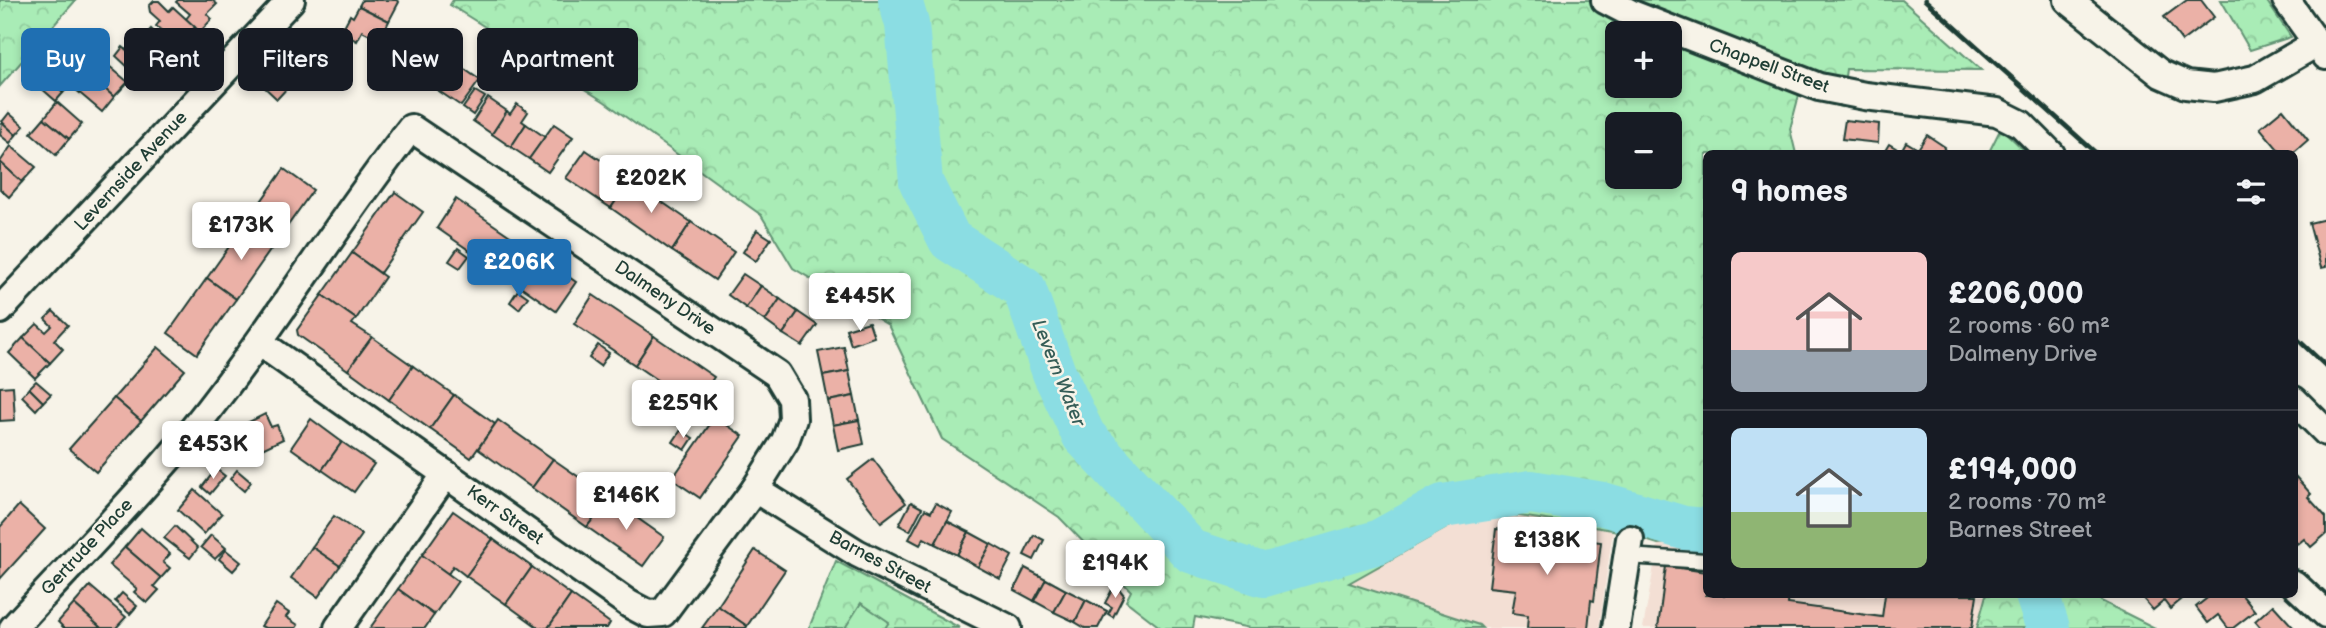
<!DOCTYPE html>
<html lang="en">
<head>
<meta charset="utf-8">
<style>
	:root { --surface:#171b24; --page:#20242c; --text:#f1f3f6; --muted:#9ea1a6; --line:#363941; --accent:#1f6fb2 }
	body { margin:0; font-family:"Balsamiq Sans",sans-serif; background:var(--page); color:var(--text); height:100vh; display:flex; flex-direction:column; font-size:26px; white-space:nowrap }
	* { box-sizing:border-box; margin:0 }
	p { font-size:23px; color:var(--muted) }
	.icon { flex:none; width:38px; height:38px; fill:none; stroke:currentColor; stroke-width:2; stroke-linecap:round; stroke-linejoin:round }
	.map { position:relative; flex:1; overflow:hidden }
	.side { position:absolute; left:1703px; top:150px; width:595px; height:448px; display:flex; flex-direction:column; background:var(--surface); border-radius:10px; box-shadow:0 4px 10px #0003 }
	.side>* { flex:none }
	.guide { position:absolute; left:21px; top:28px; width:665px; height:63px; display:flex; gap:14px }
	.controls { position:absolute; left:1605px; top:21px; display:grid; gap:14px }
	.controls a { display:grid; place-items:center; width:77px; height:77px; border-radius:10px; background:var(--surface); box-shadow:0 4px 10px #0003; font-size:35px }
	.price { position:absolute; translate:-50% -60px; padding:0 16px; border-radius:7px; background:#fff; color:#222; font-size:23px; line-height:46px; filter:drop-shadow(0 2px 4px #0008) }
	.price::after { content:''; position:absolute; left:50%; top:42px; width:21px; height:16px; margin-left:-10px; background:inherit; clip-path:polygon(0 0,100% 0,50% 100%) }
	.price.current { background:var(--accent); color:#fff }
	ul { padding:0; list-style:none }
	li { display:flex; align-items:center; gap:21px; height:175px; padding:0 28px }
	li+li { border-top:2px solid var(--line) }
	li span { display:grid; place-items:center; flex:none; width:196px; height:140px; border-radius:10px; color:#555 }
	li>.icon { margin-inline-start:auto }
	span .icon { width:84px; height:84px; fill:#fffc; stroke-width:1 }
	li b { font-size:30px }
	h2 { display:flex; justify-content:space-between; align-items:center; height:84px; padding:0 28px; font-size:30px }
	.pill { padding:0 24px; border-radius:10px; background:var(--surface); box-shadow:0 4px 10px #0003; font-size:24px; line-height:63px }
	.pill.current { background:var(--accent); color:#fff }
	.map>svg:first-child { display:block }
	.built { fill:#f3dfd4 }
	.forest { fill:url(#forest-crowns); stroke:#649475; stroke-width:2; fill-rule:evenodd }
	.garden { fill:#a9ecb6; stroke:#649475; stroke-width:2 }
	.lines { fill:none; stroke-linecap:round; stroke-linejoin:round }
	.river { stroke:#8bdde3; stroke-width:44 }
	.building { fill:#ebb1a7; stroke:#1f3d34; stroke-width:2 }
	.lane-casing { stroke:#1f3d34; stroke-width:19 }
	.street-casing { stroke:#1f3d34; stroke-width:32 }
	.lane { stroke:#f7f3e8; stroke-width:14 }
	.street { stroke:#f7f3e8; stroke-width:26 }
	.rail { stroke:#1f3d34; stroke-width:5 }
	.labels { text-anchor:middle; dominant-baseline:central; stroke-width:5; stroke-linejoin:round; paint-order:stroke }
	.street-label { font-size:18px; fill:#1f3d34; stroke:#f7f3e8 }
	.water-label { font-size:19px; font-style:italic; fill:#355d57; stroke:#f7f3e8 }
</style>
</head>
<body>
<div class="map">
<svg width="2326" height="628" viewBox="0 0 2326 628">
	<defs>
		<pattern id="forest-crowns" width="20" height="18" patternUnits="userSpaceOnUse" patternTransform="scale(1.75)"><rect width="20" height="18" fill="#a9ecb6"/><path d="M2 6a3 3 0 1 1 6 0M12 15a3 3 0 1 1 6 0" fill="none" stroke="#91cb9d"/></pattern>
	</defs>
	<rect width="100%" height="100%" fill="#f7f3e8"/>
	<filter id="ink" filterUnits="userSpaceOnUse"><feTurbulence type="fractalNoise" baseFrequency=".0143" numOctaves="2"/><feDisplacementMap in="SourceGraphic" scale="14" xChannelSelector="R" yChannelSelector="G"/><feConvolveMatrix kernelMatrix="1 2 1 2 8 2 1 2 1" color-interpolation-filters="sRGB"/></filter>
	<g filter="url(#ink)">
		<!-- built -->
		<g class="built">
			<path d="M1479,510L1613,530L1599,628H1482L1479,625L1349,583Z"/>
			<path d="M1706,539V595H1986L1977,628H1643L1658,544Z"/>
		</g>
		<!-- forest -->
		<g class="forest">
			<path d="M0,0H76L0,86Z"/>
			<path d="M453,0H1902L1981,70L1846,69L1841,107L1799,95L1790,129L1796,154H1706V539L1658,544L1613,530L1479,510L1349,583L1479,625L1482,628H1250L1195,617L1193,628H1161L1126,601L1131,591L1059,517L942,439L888,325L793,268L761,215L605,102L450,5ZM1617,33H1670V86H1617ZM1617,124H1670V177H1617Z"/>
			<path d="M2221,0H2266L2291,37L2250,50Z"/>
			<path d="M2001,128L2028,154H1988Z"/>
			<path d="M836,561L960,628H809Z"/>
			<path d="M1986,595H2097L2101,601L2155,628H1977Z"/>
		</g>
		<!-- garden -->
		<path class="garden" d="M861,603L889,622L885,628H845Z"/>
		<g class="lines">
			<!-- river -->
			<g class="river">
				<path d="M900,0L907,24L921,182L950,240L1024,288L1054,373L1084,436L1191,551L1264,575L1378,542L1443,506L1531,492L1603,504L1684,528L1706,530"/>
				<path d="M2037,595L2048,628"/>
			</g>
		</g>
		<!-- building -->
		<g class="building">
			<path d="M178,0H212L217,4L207,14L212,19L200,32L186,19L190,14L176,2Z"/>
			<path d="M362,0H396L399,2L389,21L359,6Z"/>
			<path d="M2187,0H2201L2214,17L2182,41L2164,17Z"/>
			<path d="M154,1H159L169,11L173,7L195,27L186,38L190,42L179,55L164,42L169,37L156,26L160,21L150,12L149,6Z"/>
			<path d="M359,6L389,21L380,40L362,31L357,41L341,32L350,15L353,17Z"/>
			<path d="M151,29L174,50L165,61L170,66L155,82L136,64L144,57L134,48Z"/>
			<path d="M123,47L137,59L129,68L116,56Z"/>
			<path d="M434,48L480,80L461,106L415,75Z"/>
			<path d="M289,52L305,68L292,82L276,67Z"/>
			<path d="M102,60L128,82L114,97L89,75Z"/>
			<path d="M273,70L290,85L277,99L261,84Z"/>
			<path d="M55,71L71,85L63,93L48,80Z"/>
			<path d="M89,75L114,97L102,112L76,90Z"/>
			<path d="M48,80L63,93L56,101L41,88Z"/>
			<path d="M475,91L485,97L473,115L463,108Z"/>
			<path d="M488,98L507,111L492,134L473,121Z"/>
			<path d="M57,102L82,124L69,139L44,118Z"/>
			<path d="M517,104L528,112L522,121L526,124L511,147L492,134L507,111L510,114Z"/>
			<path d="M2283,109L2308,140L2292,154H2282L2260,128Z"/>
			<path d="M9,113L24,126L16,135L2,122Z"/>
			<path d="M44,118L69,139L56,155L31,133Z"/>
			<path d="M1845,120L1879,124L1878,143L1842,139Z"/>
			<path d="M2,122L16,135L10,143L0,135Z"/>
			<path d="M526,124L545,137L529,159L511,147Z"/>
			<path d="M554,124L573,137L548,172L529,159Z"/>
			<path d="M1927,135L1945,147L1941,154H1883L1889,144L1901,151L1906,142L1918,149Z"/>
			<path d="M11,146L36,167L22,182L0,162Z"/>
			<path d="M586,150L630,180L611,208L566,178Z"/>
			<path d="M0,162L22,182L9,197L0,189Z"/>
			<path d="M284,169L313,190L274,245L245,224Z"/>
			<path d="M630,180L691,222L672,251L611,208Z"/>
			<path d="M395,192L423,212L380,273L352,253Z"/>
			<path d="M456,199L516,240L496,269L437,228Z"/>
			<path d="M2326,219V267L2321,268L2309,223Z"/>
			<path d="M691,222L734,252L715,280L672,251Z"/>
			<path d="M245,224L274,245L236,299L207,278Z"/>
			<path d="M757,230L771,239L756,261L743,252Z"/>
			<path d="M516,240L576,282L556,311L496,269Z"/>
			<path d="M458,248L469,256L460,268L449,261Z"/>
			<path d="M352,253L385,277L356,319L322,295Z"/>
			<path d="M743,274L761,286L746,308L728,295Z"/>
			<path d="M207,278L236,299L197,354L168,333Z"/>
			<path d="M761,286L780,299L765,321L746,308Z"/>
			<path d="M518,290L528,297L519,309L510,302Z"/>
			<path d="M322,295L356,319L352,324L372,337L348,370L298,335L297,330Z"/>
			<path d="M593,295L654,336L635,365L574,324Z"/>
			<path d="M780,299L798,312L783,334L765,321Z"/>
			<path d="M53,311L68,325L54,340L63,349L50,363L23,338L37,324L46,332L52,326L45,319Z"/>
			<path d="M798,312L817,325L802,346L783,334Z"/>
			<path d="M869,322L874,337L851,345L846,329Z"/>
			<path d="M654,336L714,377L695,406L635,365Z"/>
			<path d="M372,337L413,366L389,400L348,370Z"/>
			<path d="M23,338L50,363L35,378L9,353Z"/>
			<path d="M598,345L609,353L600,366L589,358Z"/>
			<path d="M158,347L185,370L141,421L114,398Z"/>
			<path d="M844,347L849,371L823,376L818,352Z"/>
			<path d="M413,366L454,395L430,429L389,400Z"/>
			<path d="M849,371L854,396L828,401L823,376Z"/>
			<path d="M36,381L51,394L43,402L29,388Z"/>
			<path d="M13,386L15,420L0,421V387Z"/>
			<path d="M29,388L43,402L36,410L22,396Z"/>
			<path d="M658,388L669,395L660,407L650,400Z"/>
			<path d="M454,395L495,424L471,458L430,429Z"/>
			<path d="M854,396L859,420L833,425L828,401Z"/>
			<path d="M114,398L141,421L96,472L69,449Z"/>
			<path d="M265,414L271,427L277,425L283,439L260,450L247,423Z"/>
			<path d="M715,417L743,436L700,498L672,479Z"/>
			<path d="M311,419L342,442L322,470L291,448Z"/>
			<path d="M498,420L553,459L532,488L478,449Z"/>
			<path d="M859,420L864,444L838,450L833,425Z"/>
			<path d="M247,423L260,450L236,462L227,442L232,440L228,432Z"/>
			<path d="M681,430L693,438L685,450L673,442Z"/>
			<path d="M342,442L374,464L354,492L322,470Z"/>
			<path d="M553,459L609,498L587,527L532,488Z"/>
			<path d="M873,459L906,503L881,522L847,479Z"/>
			<path d="M216,469L225,476L210,494L202,487Z"/>
			<path d="M237,470L251,482L244,491L230,479Z"/>
			<path d="M2295,476L2311,494L2308,497L2326,517V534L2311,547L2304,539L2298,544L2294,540Z"/>
			<path d="M195,490L222,514L204,534L178,510Z"/>
			<path d="M609,498L664,537L643,566L587,527Z"/>
			<path d="M911,502L922,508L910,531L899,525Z"/>
			<path d="M936,503L952,512L935,544L924,538L920,545L909,539L925,509L931,512Z"/>
			<path d="M19,505L45,529L0,579V527Z"/>
			<path d="M453,511L493,539L466,576L453,566L448,574L422,555Z"/>
			<path d="M334,516L362,535L340,566L312,547Z"/>
			<path d="M947,521L969,532L957,555L935,544Z"/>
			<path d="M175,526L198,548L190,558L164,538Z"/>
			<path d="M141,528L170,554L163,562L170,568L161,578L125,547Z"/>
			<path d="M1496,529L1601,542L1594,601L1591,600L1588,628H1527L1528,615L1512,613L1516,590L1489,587Z"/>
			<path d="M969,532L991,544L978,567L957,555Z"/>
			<path d="M211,535L226,548L215,559L201,547Z"/>
			<path d="M1034,535L1044,540L1034,560L1024,555Z"/>
			<path d="M493,539L532,567L506,604L466,576Z"/>
			<path d="M991,544L1012,556L1000,579L978,567Z"/>
			<path d="M125,547L161,578L154,586L159,590L147,603L134,592L137,589L109,565Z"/>
			<path d="M312,547L340,566L318,597L291,578Z"/>
			<path d="M226,550L241,562L233,571L219,559Z"/>
			<path d="M755,550L785,570L747,626L718,606Z"/>
			<path d="M422,555L458,581L434,615L398,589Z"/>
			<path d="M1666,566L1706,572V595H1789L1788,604L1882,617L1885,595H1977L1972,628H1658Z"/>
			<path d="M532,567L571,595L548,628H539L506,604Z"/>
			<path d="M1025,568L1046,579L1034,601L1014,590Z"/>
			<path d="M1046,579L1066,590L1054,612L1034,601Z"/>
			<path d="M1115,584L1124,595L1113,617L1108,614L1112,607L1105,603Z"/>
			<path d="M90,586L126,617L116,628H101L74,604Z"/>
			<path d="M398,589L434,615L425,628H370Z"/>
			<path d="M1066,590L1086,600L1075,622L1054,612Z"/>
			<path d="M122,593L137,606L130,614L115,601Z"/>
			<path d="M571,595L610,623L607,628H548Z"/>
			<path d="M2140,595H2187L2170,609L2164,601L2153,610Z"/>
			<path d="M2211,595H2242L2255,611L2233,628H2228L2218,615L2208,623L2196,607Z"/>
			<path d="M1086,600L1107,611L1098,628H1085L1075,622Z"/>
			<path d="M74,604L101,628H64L58,622Z"/>
			<path d="M276,604L289,613L286,617L298,625L296,628H265L261,626Z"/>
			<path d="M2273,605L2294,628H2261L2255,621Z"/>
			<path d="M718,606L747,626L746,628H702Z"/>
		</g>
		<g class="lines">
			<defs>
				<path id="lane" d="M1627,556L1706,561"/>
				<g id="street">
					<path d="M1605,0L1632,14L1819,87L1865,96L1997,112L2021,124L2051,154"/>
					<path d="M2068,0L2161,74L2186,85L2214,88L2255,79L2317,43"/>
					<path d="M2286,0L2326,56"/>
					<path d="M0,310L291,0"/>
					<path d="M2294,400L2326,432"/>
					<path d="M755,489L857,553L1008,628"/>
					<path d="M2294,584L2326,614"/>
					<path d="M13,628C67,569 123,512 175,451C261,349 329,233 411,128L777,374L792,399L793,419L785,441L755,489L663,613L648,614L629,604L259,342"/>
					<path d="M338,628L446,474"/>
					<path d="M1616,628L1630,539"/>
				</g>
			</defs>
			<!-- lane casing -->
			<use href="#lane" class="lane-casing"/>
			<!-- street casing -->
			<use href="#street" class="street-casing"/>
			<!-- lane -->
			<use href="#lane" class="lane"/>
			<!-- street -->
			<use href="#street" class="street"/>
			<!-- rail -->
			<g class="rail">
				<path d="M1925,0L2097,154"/>
				<path d="M2294,336L2326,366"/>
			</g>
		</g>
	</g>
	<g class="labels">
		<!-- street labels -->
		<g class="street-label">
			<text transform="translate(1769 66) rotate(20)">Chappell Street</text>
			<text transform="translate(131 171) rotate(-47)">Levernside Avenue</text>
			<text transform="translate(665 298) rotate(34)">Dalmeny Drive</text>
			<text transform="translate(505 515) rotate(35)">Kerr Street</text>
			<text transform="translate(87 547) rotate(-47)">Gertrude Place</text>
			<text transform="translate(880 562) rotate(28)">Barnes Street</text>
		</g>
		<!-- water labels -->
		<g class="water-label">
			<text transform="translate(1058 373) rotate(68)">Levern Water</text>
		</g>
	</g>
</svg>
<div class="controls">
<a>+</a>
<a>−</a>
</div>
<b class="price" style="left:651px;top:215px">£202K</b>
<b class="price" style="left:241px;top:262px">£173K</b>
<b class="price current" style="left:519px;top:299px">£206K</b>
<b class="price" style="left:860px;top:333px">£445K</b>
<b class="price" style="left:683px;top:440px">£259K</b>
<b class="price" style="left:213px;top:481px">£453K</b>
<b class="price" style="left:626px;top:532px">£146K</b>
<b class="price" style="left:1547px;top:577px">£138K</b>
<b class="price" style="left:1115px;top:600px">£194K</b>
<div class="guide">
<a class="pill current">Buy</a>
<a class="pill">Rent</a>
<a class="pill">Filters</a>
<a class="pill">New</a>
<a class="pill">Apartment</a>
</div>
<section class="side">
<h2>9 homes<svg class="icon" aria-label="filters" viewBox="0 0 24 24"><path d="M4 7h16M4 17h16"/><circle cx="9" cy="7" r="2"/><circle cx="15" cy="17" r="2"/></svg></h2>
<ul>
<li><span style="background:linear-gradient(#f6c9c9 70%,#9aa5b1 0)"><svg class="icon" aria-label="home" viewBox="0 0 24 24"><path d="M3 11l9-7 9 7M6 9v11h12V9"/></svg></span><div><b>£206,000</b><p>2 rooms · 60 m²</p><p>Dalmeny Drive</p></div></li>
<li><span style="background:linear-gradient(#bfe0f5 60%,#8fb573 0)"><svg class="icon" aria-label="home" viewBox="0 0 24 24"><path d="M3 11l9-7 9 7M6 9v11h12V9"/></svg></span><div><b>£194,000</b><p>2 rooms · 70 m²</p><p>Barnes Street</p></div></li>
</ul>
</section>
</div>
</body>
</html>
